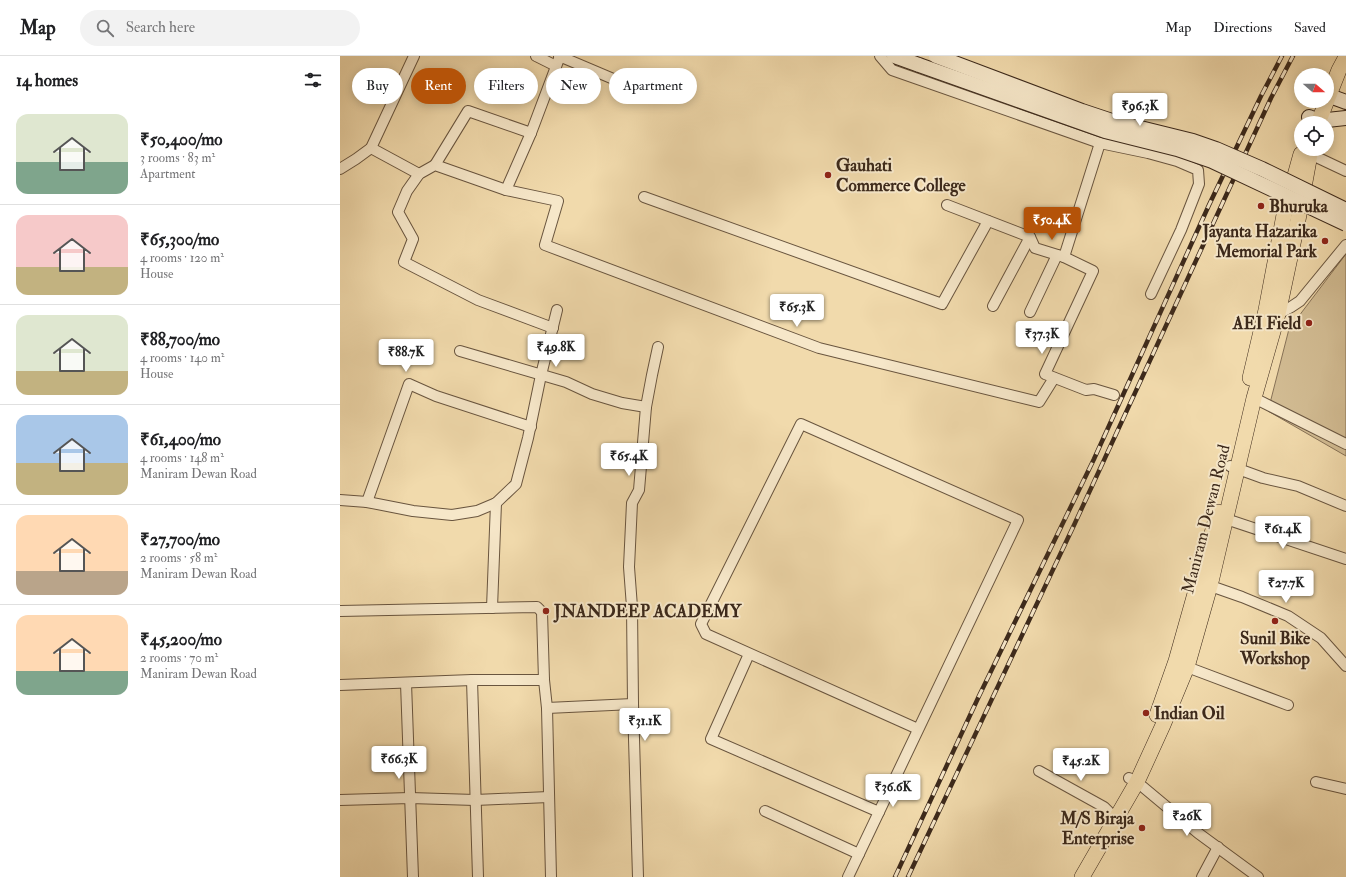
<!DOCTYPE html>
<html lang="en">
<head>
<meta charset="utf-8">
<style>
	:root { --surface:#fff; --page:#f2f2f2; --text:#202124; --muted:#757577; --line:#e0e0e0; --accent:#b45309 }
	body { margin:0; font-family:"IM FELL Double Pica",serif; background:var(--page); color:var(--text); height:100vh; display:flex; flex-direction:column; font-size:15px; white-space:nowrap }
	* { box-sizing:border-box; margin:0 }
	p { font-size:13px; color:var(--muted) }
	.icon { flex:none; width:22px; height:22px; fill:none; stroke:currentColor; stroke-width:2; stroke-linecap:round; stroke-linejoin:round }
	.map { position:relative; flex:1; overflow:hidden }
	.panel { display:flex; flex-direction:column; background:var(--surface); width:340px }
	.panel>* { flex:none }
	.hud { position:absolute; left:12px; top:12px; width:380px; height:36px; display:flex; gap:8px }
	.needle { width:26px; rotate:110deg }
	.buttons { position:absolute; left:954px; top:12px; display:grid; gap:8px }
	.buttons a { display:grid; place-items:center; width:40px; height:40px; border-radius:50%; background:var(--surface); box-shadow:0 2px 10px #0003; font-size:20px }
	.price { position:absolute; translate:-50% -34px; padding:0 9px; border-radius:4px; background:#fff; color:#222; font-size:13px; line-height:26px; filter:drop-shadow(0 1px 2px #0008) }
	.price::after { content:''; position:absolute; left:50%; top:24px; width:12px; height:9px; margin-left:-6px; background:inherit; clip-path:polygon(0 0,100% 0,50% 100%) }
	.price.on { background:var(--accent); color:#fff }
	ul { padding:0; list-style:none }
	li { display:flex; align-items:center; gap:12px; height:100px; padding:0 16px }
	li+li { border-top:1px solid var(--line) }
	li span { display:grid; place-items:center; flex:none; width:112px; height:80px; border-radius:12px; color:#555 }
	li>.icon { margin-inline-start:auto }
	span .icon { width:48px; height:48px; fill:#fffc; stroke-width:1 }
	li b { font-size:17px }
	h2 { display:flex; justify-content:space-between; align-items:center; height:48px; padding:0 16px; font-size:17px }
	.pill { padding:0 14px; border-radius:18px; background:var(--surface); box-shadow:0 2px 10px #0003; font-size:14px; line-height:36px }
	.pill.on { background:var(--accent); color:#fff }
	header { display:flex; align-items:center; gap:24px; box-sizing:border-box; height:56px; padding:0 20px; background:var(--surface); border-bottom:1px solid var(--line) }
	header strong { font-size:19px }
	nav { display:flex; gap:22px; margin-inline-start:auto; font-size:14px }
	.search { width:280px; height:36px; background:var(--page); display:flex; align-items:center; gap:10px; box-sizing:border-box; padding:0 14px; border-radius:22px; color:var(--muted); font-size:15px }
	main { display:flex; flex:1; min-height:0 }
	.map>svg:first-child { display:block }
	.green { fill:#d2bc93; stroke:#877257 }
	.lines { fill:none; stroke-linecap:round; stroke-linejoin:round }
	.street-casing { stroke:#69553f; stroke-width:12 }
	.secondary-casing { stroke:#3c291b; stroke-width:16 }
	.primary-casing { stroke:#3c291b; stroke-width:16 }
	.street { stroke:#f6e7c9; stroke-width:10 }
	.secondary { stroke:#f6e7c9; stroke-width:14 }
	.primary { stroke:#f1daac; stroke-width:15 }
	.rail-casing { stroke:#3c291b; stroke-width:4.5 }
	.rail { stroke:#f6e7c9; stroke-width:3; stroke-dasharray:9; stroke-linecap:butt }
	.secondary-bridge-casing { stroke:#3c291b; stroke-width:16; stroke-linecap:butt }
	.secondary-bridge { stroke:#f6e7c9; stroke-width:14 }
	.poi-dot { fill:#8f2418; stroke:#f6e7c9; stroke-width:1.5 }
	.labels { text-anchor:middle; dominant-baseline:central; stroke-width:4; stroke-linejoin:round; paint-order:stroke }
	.poi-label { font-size:17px; font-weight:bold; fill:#3c291b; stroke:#f6e7c9; text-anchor:start }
	.street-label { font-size:17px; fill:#3c291b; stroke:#f6e7c9 }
</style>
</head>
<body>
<header>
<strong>Map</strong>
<div class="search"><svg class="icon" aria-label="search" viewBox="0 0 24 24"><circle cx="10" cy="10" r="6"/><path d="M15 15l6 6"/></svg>Search here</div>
<nav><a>Map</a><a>Directions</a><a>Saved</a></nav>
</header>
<main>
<section class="panel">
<h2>14 homes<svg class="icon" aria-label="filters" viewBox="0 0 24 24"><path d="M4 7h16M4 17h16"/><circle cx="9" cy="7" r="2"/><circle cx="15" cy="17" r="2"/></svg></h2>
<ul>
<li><span style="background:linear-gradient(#dfe7d0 60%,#7fa58c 0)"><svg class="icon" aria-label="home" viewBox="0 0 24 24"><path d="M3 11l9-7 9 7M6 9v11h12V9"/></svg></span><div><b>₹50,400/mo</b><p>3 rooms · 83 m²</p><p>Apartment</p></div></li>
<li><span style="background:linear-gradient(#f6c9c9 65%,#c2b280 0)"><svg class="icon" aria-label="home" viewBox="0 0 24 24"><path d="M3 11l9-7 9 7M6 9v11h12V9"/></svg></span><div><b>₹65,300/mo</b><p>4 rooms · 120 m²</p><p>House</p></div></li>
<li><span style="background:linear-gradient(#dfe7d0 70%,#c2b280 0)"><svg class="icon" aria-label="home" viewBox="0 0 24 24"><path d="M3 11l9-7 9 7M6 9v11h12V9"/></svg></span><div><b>₹88,700/mo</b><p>4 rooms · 140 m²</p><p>House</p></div></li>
<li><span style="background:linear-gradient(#a9c7e8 60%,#c2b280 0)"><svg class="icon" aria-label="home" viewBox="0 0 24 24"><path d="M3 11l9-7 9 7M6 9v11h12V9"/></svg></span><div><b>₹61,400/mo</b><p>4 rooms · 148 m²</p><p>Maniram Dewan Road</p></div></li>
<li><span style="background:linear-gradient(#ffd9b3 70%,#b9a48a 0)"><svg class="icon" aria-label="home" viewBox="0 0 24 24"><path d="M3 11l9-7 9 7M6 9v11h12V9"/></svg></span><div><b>₹27,700/mo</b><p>2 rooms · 58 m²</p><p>Maniram Dewan Road</p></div></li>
<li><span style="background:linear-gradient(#ffd9b3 70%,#7fa58c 0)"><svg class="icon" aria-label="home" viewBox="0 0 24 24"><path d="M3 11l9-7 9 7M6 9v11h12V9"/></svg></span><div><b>₹45,200/mo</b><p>2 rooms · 70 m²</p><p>Maniram Dewan Road</p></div></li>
</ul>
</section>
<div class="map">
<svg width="1006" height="821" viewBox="0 0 1006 821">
	<rect width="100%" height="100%" fill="#f1daac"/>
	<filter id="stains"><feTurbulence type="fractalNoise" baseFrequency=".005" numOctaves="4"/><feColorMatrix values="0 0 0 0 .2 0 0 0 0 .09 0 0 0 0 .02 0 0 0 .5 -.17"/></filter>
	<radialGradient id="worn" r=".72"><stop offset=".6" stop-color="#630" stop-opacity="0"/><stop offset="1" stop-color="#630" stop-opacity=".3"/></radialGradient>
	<!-- green -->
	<path class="green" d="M1006,198V400L928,355L949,273Z"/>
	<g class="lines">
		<defs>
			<g id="street">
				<path d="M196,0L216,10"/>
				<path d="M219,0L290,30"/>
				<path d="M540,0L552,14L760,87L808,97L837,105L858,114L859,128L841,174L811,238"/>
				<path d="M31,92L79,118"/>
				<path d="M970,98L1006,115"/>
				<path d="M95,109L128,55L191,77"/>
				<path d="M0,113L16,103L31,92L74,0"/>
				<path d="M166,134L191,77L220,0"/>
				<path d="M304,141L602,248L648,165"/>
				<path d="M607,149L690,181L695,192L724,201L760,87"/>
				<path d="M724,201L753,215L705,318L746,334L754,333L774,339"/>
				<path d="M653,250L690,181"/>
				<path d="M690,256L717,199"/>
				<path d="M935,257L938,258L951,251L960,245L1006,189"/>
				<path d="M213,272L138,244L64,206L73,183L58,156L67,135L79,118L95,109L166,134L218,145L205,189L479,292L699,346L714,322"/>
				<path d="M120,295L226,326L252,338L282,347L306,351"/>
				<path d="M914,342L1006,388"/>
				<path d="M890,410L923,422L958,430L1006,450"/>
				<path d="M0,444L27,446L73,455L112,459L137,455L156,447L176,428L188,382L201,319L217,254"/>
				<path d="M27,446L69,328L96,340L191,371"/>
				<path d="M886,463L1006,503"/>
				<path d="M865,528L902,541L948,560L981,582L1006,610"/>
				<path d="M152,552L156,447"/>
				<path d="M0,555L197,551L202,556L204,624L207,652L211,821"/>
				<path d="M409,598L371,683L539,756"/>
				<path d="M847,611L948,649"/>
				<path d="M132,624L138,821"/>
				<path d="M66,627L73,821"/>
				<path d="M0,629L132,624H204"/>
				<path d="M207,652L293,648"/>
				<path d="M699,715L764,751L769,756"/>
				<path d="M789,722L797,726L858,777L918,821"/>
				<path d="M976,726L1006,733"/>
				<path d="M0,744L70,742L135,744L209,741"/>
				<path d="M425,755L519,798"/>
				<path d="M298,821L293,648L292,551L289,511L292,447L299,434L306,351L312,319L318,291"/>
				<path d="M508,821L678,464L461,368L361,568L366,578L578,673"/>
				<path d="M862,821L878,791"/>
			</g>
			<g id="secondary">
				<path d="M554,0L579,9"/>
				<path d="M987,39L1006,46"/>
				<path d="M969,61L978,65L1006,62"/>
			</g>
			<g id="primary">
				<path d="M978,67L999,14L1006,1"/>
				<path d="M910,322L926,254L944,159L961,98"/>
				<path d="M817,659L836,605L878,456"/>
				<path d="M742,821L797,726L823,669L847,611L870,530L914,342L938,258L958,164L971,93"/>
			</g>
		</defs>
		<!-- street casing -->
		<use href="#street" class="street-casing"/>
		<!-- secondary casing -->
		<use href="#secondary" class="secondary-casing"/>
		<!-- primary casing -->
		<use href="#primary" class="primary-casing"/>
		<!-- street -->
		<use href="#street" class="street"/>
		<!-- secondary -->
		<use href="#secondary" class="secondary"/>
		<!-- primary -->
		<use href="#primary" class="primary"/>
		<defs>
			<g id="rail">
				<path d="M555,821L639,640L754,403L869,149L921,40L942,0"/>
				<path d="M568,821L735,467L931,42L953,0"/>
			</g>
		</defs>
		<!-- rail casing -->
		<use href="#rail" class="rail-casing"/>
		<!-- rail -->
		<use href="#rail" class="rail"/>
		<defs>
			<g id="secondary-bridge">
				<path d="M596,0L742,55L772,65L853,85L876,93L922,113L1006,154"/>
				<path d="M579,9L765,75L837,93L872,105L1006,168"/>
			</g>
		</defs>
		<!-- secondary-bridge casing -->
		<use href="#secondary-bridge" class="secondary-bridge-casing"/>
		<!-- secondary-bridge -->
		<use href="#secondary-bridge" class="secondary-bridge"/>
	</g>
	<!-- markers -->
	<g class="poi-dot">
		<circle cx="488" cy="119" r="4"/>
		<circle cx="921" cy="150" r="4"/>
		<circle cx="985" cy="185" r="4"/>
		<circle cx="969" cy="267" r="4"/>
		<circle cx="206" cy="555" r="4"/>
		<circle cx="935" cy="565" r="4"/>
		<circle cx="806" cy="657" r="4"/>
		<circle cx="802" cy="772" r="4"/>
	</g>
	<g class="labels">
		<!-- poi labels -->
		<g class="poi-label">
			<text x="496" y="109">Gauhati<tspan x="496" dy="20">Commerce College</tspan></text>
			<text x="929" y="150">Bhuruka</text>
			<text x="977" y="175" text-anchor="end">Jayanta Hazarika<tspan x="977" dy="20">Memorial Park</tspan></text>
			<text x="961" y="267" text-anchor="end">AEI Field</text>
			<text x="214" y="555">JNANDEEP ACADEMY</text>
			<text x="935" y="582" text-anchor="middle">Sunil Bike<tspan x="935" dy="20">Workshop</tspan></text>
			<text x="814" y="657">Indian Oil</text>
			<text x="794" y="762" text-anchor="end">M/S Biraja<tspan x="794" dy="20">Enterprise</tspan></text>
		</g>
		<!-- street labels -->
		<g class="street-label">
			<text transform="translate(866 463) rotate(-76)">Maniram Dewan Road</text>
		</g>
	</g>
	<rect width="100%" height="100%" filter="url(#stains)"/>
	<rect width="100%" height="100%" fill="url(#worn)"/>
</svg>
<div class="buttons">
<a><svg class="needle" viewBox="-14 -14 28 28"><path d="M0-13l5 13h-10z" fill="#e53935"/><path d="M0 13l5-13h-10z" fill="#757577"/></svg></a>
<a><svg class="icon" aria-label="locate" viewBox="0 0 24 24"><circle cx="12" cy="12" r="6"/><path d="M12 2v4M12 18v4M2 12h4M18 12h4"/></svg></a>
</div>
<b class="price" style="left:800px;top:71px">₹96.3K</b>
<b class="price on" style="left:712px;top:185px">₹50.4K</b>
<b class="price" style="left:457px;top:272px">₹65.3K</b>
<b class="price" style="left:702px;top:299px">₹37.3K</b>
<b class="price" style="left:216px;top:312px">₹49.8K</b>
<b class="price" style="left:66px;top:317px">₹88.7K</b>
<b class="price" style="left:289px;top:421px">₹65.4K</b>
<b class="price" style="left:943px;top:494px">₹61.4K</b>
<b class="price" style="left:946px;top:548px">₹27.7K</b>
<b class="price" style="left:305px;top:686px">₹31.1K</b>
<b class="price" style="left:59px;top:724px">₹66.3K</b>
<b class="price" style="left:741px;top:726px">₹45.2K</b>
<b class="price" style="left:553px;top:752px">₹36.6K</b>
<b class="price" style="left:847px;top:781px">₹26K</b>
<div class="hud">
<a class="pill">Buy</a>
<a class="pill on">Rent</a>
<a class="pill">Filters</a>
<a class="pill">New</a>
<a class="pill">Apartment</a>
</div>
</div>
</main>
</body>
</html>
